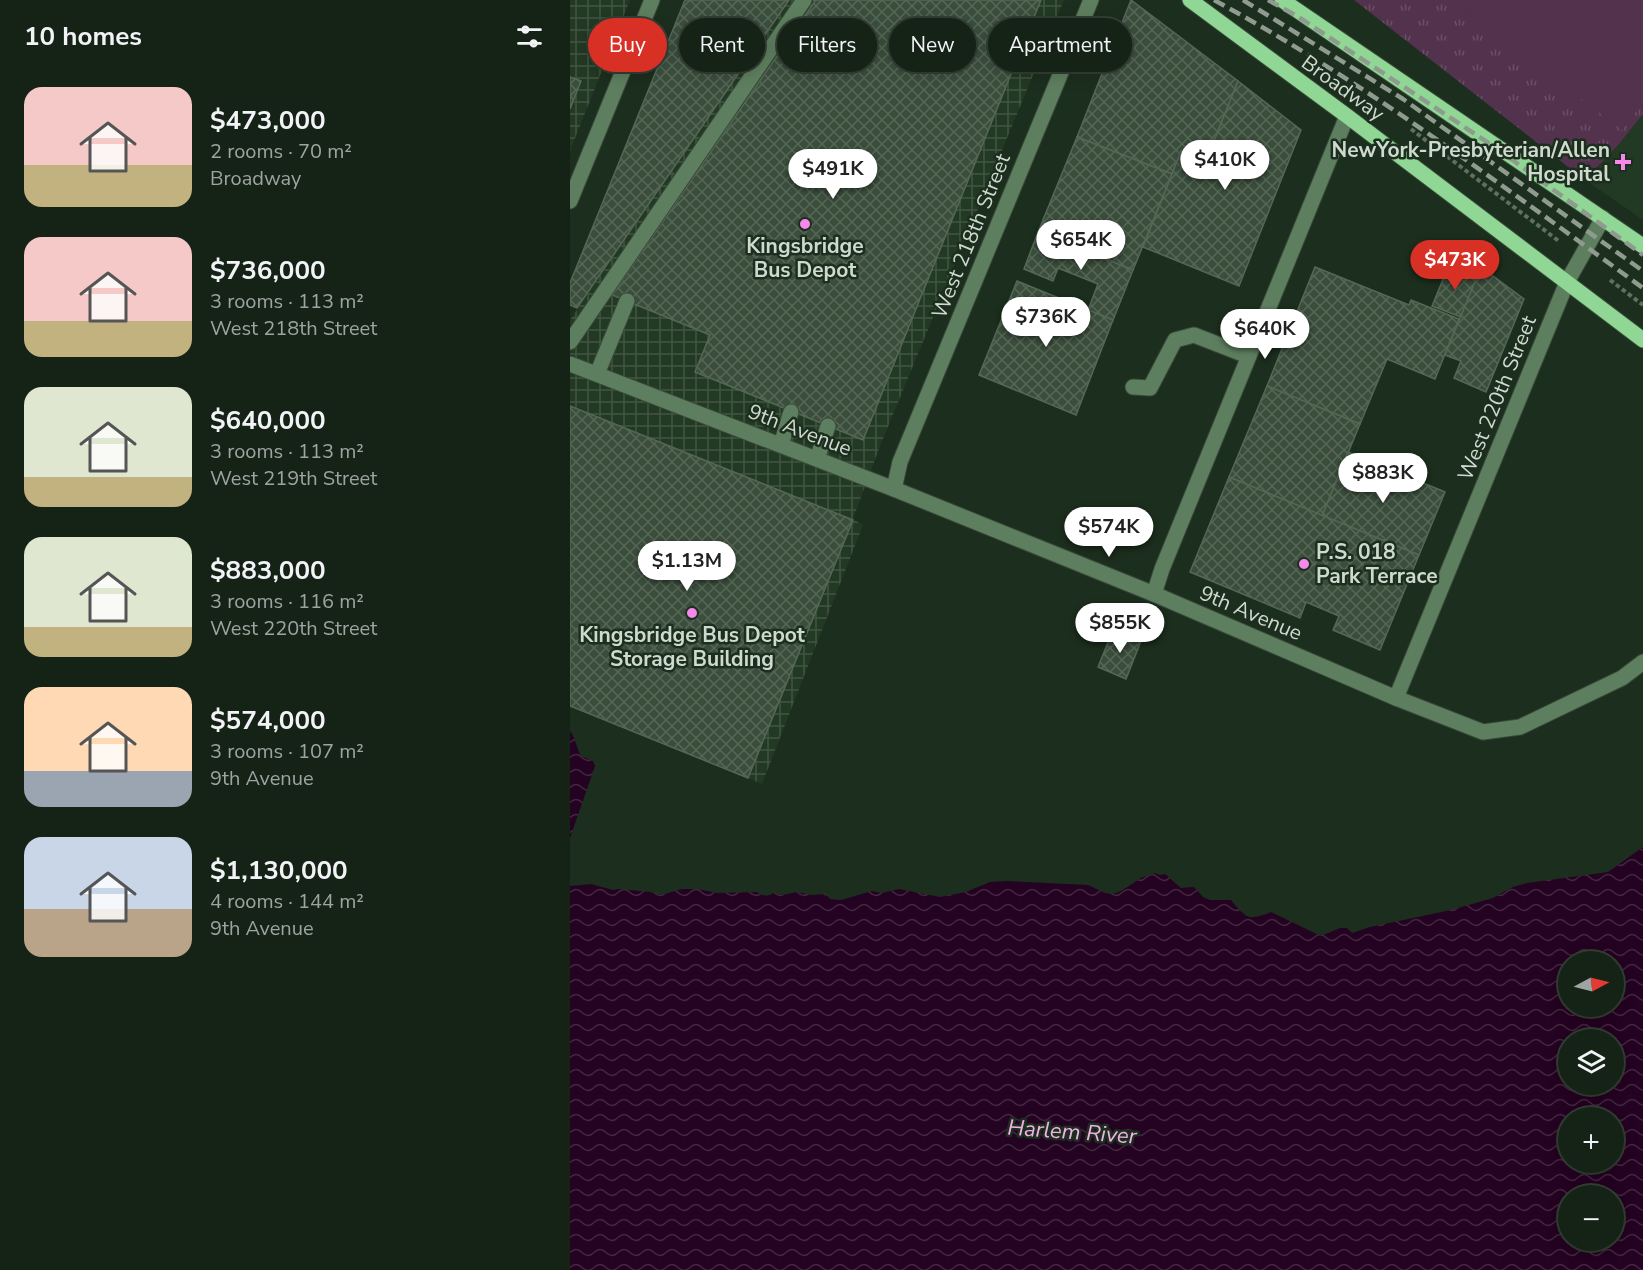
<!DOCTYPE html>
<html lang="en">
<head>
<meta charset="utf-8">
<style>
	:root { --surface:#152216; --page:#222f23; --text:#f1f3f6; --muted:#9da4a1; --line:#343f35; --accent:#d93025 }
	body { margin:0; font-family:"Nunito Sans",sans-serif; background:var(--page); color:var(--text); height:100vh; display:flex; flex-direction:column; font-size:22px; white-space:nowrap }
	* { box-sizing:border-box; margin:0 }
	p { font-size:20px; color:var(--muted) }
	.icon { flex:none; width:33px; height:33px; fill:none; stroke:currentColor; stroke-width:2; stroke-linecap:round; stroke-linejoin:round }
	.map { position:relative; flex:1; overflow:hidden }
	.panel { display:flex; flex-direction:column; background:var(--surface); width:570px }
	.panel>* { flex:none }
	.guide { position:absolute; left:18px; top:18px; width:570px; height:54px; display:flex; gap:12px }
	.needle { width:39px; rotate:83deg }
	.controls { position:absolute; left:988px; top:951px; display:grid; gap:12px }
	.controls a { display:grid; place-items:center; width:66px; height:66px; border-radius:50%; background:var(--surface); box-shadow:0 3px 15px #0003,0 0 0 2px var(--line); font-size:30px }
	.price { position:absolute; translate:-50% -51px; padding:0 14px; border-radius:21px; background:#fff; color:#222; font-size:20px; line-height:39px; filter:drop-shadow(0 2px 3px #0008) }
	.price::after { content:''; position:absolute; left:50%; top:36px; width:18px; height:14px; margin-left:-9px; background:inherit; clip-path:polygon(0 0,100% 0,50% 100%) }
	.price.selected { background:var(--accent); color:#fff }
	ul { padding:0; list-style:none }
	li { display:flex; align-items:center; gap:18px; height:150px; padding:0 24px }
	li span { display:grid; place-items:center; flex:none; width:168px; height:120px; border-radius:18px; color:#555 }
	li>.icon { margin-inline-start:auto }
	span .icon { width:72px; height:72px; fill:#fffc; stroke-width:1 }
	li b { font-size:26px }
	h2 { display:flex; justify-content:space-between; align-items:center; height:72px; padding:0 24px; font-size:26px }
	.tag { padding:0 21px; border-radius:27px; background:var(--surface); box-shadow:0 3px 15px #0003,0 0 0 2px var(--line); font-size:21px; line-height:54px }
	.tag.selected { background:var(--accent); color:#fff }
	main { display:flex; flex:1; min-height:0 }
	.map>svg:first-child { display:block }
	.built { fill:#223923 }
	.industrial { fill:url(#industrial-grid) }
	.park { fill:url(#park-tufts) }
	.pitch { fill:#53324e }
	.water { fill:url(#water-waves); fill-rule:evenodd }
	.building { fill:url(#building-cross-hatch); stroke:#556856; stroke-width:1.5 }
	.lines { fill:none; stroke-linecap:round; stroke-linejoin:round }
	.minor-casing { stroke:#394a39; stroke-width:17 }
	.major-casing { stroke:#394a39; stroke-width:17 }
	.path { stroke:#5f6f60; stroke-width:4; stroke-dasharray:4.5 3; stroke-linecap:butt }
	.minor { stroke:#5e7f5f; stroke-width:15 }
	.major { stroke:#90d694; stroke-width:15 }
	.rail { stroke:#8e9b8e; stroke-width:4.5; stroke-dasharray:12 6; stroke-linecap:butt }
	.poi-dot { fill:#f788eb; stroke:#1c2e1d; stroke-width:2 }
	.labels { text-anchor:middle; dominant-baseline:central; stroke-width:5; stroke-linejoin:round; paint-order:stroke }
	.street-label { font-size:21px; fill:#cfdacf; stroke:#1c2e1d }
	.poi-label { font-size:21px; font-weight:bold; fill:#cfdacf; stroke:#1c2e1d }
	.water-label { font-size:22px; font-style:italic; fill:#f3b1e9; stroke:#1c2e1d }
</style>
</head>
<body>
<main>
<section class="panel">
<h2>10 homes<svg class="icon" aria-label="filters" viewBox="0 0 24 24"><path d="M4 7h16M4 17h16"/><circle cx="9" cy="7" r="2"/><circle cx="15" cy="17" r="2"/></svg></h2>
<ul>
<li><span style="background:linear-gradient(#f6c9c9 65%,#c2b280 0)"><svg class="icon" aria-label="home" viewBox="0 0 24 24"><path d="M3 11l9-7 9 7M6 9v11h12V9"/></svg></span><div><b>$473,000</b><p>2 rooms · 70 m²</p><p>Broadway</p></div></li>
<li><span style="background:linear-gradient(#f6c9c9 70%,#c2b280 0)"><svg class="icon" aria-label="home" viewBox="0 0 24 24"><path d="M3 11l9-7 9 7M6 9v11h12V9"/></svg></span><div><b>$736,000</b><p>3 rooms · 113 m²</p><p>West 218th Street</p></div></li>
<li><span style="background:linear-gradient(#dfe7d0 75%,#c2b280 0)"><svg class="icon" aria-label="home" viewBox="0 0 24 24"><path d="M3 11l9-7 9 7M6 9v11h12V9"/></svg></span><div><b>$640,000</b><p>3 rooms · 113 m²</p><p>West 219th Street</p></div></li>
<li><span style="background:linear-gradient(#dfe7d0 75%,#c2b280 0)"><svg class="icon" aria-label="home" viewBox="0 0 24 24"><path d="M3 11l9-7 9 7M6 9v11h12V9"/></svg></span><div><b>$883,000</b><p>3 rooms · 116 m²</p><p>West 220th Street</p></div></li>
<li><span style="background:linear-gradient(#ffd9b3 70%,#9aa5b1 0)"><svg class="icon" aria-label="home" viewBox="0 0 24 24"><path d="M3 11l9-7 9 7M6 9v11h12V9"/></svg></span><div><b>$574,000</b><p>3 rooms · 107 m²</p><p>9th Avenue</p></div></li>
<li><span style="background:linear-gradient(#c9d6e8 60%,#b9a48a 0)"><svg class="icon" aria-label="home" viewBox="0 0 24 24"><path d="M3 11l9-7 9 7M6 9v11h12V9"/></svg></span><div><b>$1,130,000</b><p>4 rooms · 144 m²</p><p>9th Avenue</p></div></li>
</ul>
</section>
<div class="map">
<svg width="1073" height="1270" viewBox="0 0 1073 1270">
	<defs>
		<pattern id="industrial-grid" width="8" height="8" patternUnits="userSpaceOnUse" patternTransform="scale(1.5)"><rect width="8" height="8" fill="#223923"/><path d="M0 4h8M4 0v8" fill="none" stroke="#415542"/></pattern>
		<pattern id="park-tufts" width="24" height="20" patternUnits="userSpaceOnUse" patternTransform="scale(1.5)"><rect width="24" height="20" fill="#53324e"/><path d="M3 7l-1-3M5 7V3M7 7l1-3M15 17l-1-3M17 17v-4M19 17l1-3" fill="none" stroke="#6b4f66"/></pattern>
		<pattern id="water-waves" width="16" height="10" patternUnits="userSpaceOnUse" patternTransform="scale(1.5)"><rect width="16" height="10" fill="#240221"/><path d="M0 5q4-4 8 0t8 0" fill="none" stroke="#432640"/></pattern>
		<pattern id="building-cross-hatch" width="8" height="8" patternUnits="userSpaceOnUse" patternTransform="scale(1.5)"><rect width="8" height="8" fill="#3b4e3c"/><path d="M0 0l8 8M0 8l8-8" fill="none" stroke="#566757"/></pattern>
	</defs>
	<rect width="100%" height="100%" fill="#1c2e1d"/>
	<!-- built -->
	<path class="built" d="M1073,114V220L1015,180L1049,144Z"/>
	<!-- industrial -->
	<g class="industrial">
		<path d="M0,0H60L0,151Z"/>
		<path d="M219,0H494L310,446L283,519L293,525L192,784L0,703V320Z"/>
	</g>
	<!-- park -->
	<path class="park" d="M784,0H1073V114L1049,144L1015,180Z"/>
	<!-- pitch -->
	<path class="pitch" d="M881,0H1073V102L1052,130Z"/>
	<!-- water -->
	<g class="water">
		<path d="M0,731C6,739 6,747 11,756L23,761L25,766L0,838Z"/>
		<path d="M1073,847V1270H0V886L21,884L43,890L49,889L80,892L91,895L112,889H127L148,893L187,892C193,896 197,897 203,893L212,895L227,892L241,895L256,894L260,899L271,900L302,891L312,893L329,889L370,897L396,892L420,882L437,881L518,885L535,893L543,894L551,891L571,878L585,873L590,875L595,874L611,888L624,887L633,897L640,900H661C677,919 678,921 701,912L751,936L770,928H777L782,933L800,927L881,910L923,898L943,887L957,883L1038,872ZM999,962H1044V1006H999ZM999,1040H1044V1084H999ZM999,1118H1044V1162H999ZM999,1196H1044V1240H999Z"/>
	</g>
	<!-- building -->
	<g class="building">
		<path d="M115,0H219L7,308L0,305V283Z"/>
		<path d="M243,0H471L293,440L125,372L140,335L42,295L245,1Z"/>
		<path d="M561,0L668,81L636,161L611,151L602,174L507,137Z"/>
		<path d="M0,77L11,81L0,109Z"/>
		<path d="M668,81L731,130L669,286L573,247L611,151L636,161Z"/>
		<path d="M507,137L602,174L563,270L468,232Z"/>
		<path d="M468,232L563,270L543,320L518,310L528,284L488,268L483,281L454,269Z"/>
		<path d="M879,265L907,276L891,317L862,306Z"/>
		<path d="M745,267L839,305L841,300L889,319L865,379L817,359L790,424L697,386Z"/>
		<path d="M911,267L954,299L916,392L884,378L891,361L875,355Z"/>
		<path d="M447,281L543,320L506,415L409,375Z"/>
		<path d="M697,386L790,424L752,516L659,477Z"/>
		<path d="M0,406L283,520L178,778L0,706Z"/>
		<path d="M778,452L875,492L849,555L752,516Z"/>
		<path d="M659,477L849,555L810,650L763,630L769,616L736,602L730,618L620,572Z"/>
		<path d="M543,630L571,641L556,679L528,667Z"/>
	</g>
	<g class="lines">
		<defs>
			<g id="minor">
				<path d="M0,201L82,0"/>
				<path d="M0,342L234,0"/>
				<path d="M0,364L324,489L584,594L826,698L913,732L950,727L1052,678L1073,662"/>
				<path d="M27,374L57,301"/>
				<path d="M563,387L580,388L605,340L624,335L678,356"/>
				<path d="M211,445L221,412"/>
				<path d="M247,459L258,426"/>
				<path d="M324,489L330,462L521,0"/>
				<path d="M584,594L592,569L777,116"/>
				<path d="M826,698L997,282L1033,218"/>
			</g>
			<g id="major">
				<path d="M620,0L777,116L1073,340"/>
				<path d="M712,0L1073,246"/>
			</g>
		</defs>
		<!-- minor casing -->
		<use href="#minor" class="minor-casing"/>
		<!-- major casing -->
		<use href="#major" class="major-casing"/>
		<!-- path -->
		<g class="path">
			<path d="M841,129L990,242"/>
			<path d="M1040,280L1073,305"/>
		</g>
		<!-- minor -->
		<use href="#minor" class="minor"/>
		<!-- major -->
		<use href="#major" class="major"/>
		<!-- rail -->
		<g class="rail">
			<path d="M644,0C795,82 934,187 1073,288"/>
			<path d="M673,0L833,99L1073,271"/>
			<path d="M698,0L727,16L926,148L1073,255"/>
		</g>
	</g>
	<!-- markers -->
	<g class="poi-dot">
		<path d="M1050 153h6v6h6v6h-6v6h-6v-6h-6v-6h6z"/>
		<circle cx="235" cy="224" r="6"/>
		<circle cx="734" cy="564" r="6"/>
		<circle cx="122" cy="613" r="6"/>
	</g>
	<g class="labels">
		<!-- street labels -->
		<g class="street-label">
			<text transform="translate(773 88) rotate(36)">Broadway</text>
			<text transform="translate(401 236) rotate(-68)">West 218th Street</text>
			<text transform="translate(927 398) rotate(-68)">West 220th Street</text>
			<text transform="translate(230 430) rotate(21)">9th Avenue</text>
			<text transform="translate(681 613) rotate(23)">9th Avenue</text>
		</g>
		<!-- poi labels -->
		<g class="poi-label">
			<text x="1040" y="150" text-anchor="end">NewYork-Presbyterian/Allen<tspan x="1040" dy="24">Hospital</tspan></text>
			<text x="235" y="246">Kingsbridge<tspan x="235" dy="24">Bus Depot</tspan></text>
			<text x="746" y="552" text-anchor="start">P.S. 018<tspan x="746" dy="24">Park Terrace</tspan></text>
			<text x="122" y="635">Kingsbridge Bus Depot<tspan x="122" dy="24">Storage Building</tspan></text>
		</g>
		<!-- water labels -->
		<g class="water-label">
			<text transform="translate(502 1132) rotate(4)">Harlem River</text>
		</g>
	</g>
</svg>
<div class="controls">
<a><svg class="needle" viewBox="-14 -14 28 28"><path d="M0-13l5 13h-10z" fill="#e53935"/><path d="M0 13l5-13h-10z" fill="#9da4a1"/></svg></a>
<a><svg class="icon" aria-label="layers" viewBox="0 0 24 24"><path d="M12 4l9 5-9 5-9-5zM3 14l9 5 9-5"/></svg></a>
<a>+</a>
<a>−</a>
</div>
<b class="price" style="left:655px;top:191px">$410K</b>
<b class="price" style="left:263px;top:200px">$491K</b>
<b class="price" style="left:511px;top:271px">$654K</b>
<b class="price selected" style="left:885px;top:291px">$473K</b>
<b class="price" style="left:476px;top:348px">$736K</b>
<b class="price" style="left:695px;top:360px">$640K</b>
<b class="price" style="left:813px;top:504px">$883K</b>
<b class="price" style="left:539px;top:558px">$574K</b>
<b class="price" style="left:117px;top:592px">$1.13M</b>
<b class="price" style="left:550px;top:654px">$855K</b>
<div class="guide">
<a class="tag selected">Buy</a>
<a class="tag">Rent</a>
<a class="tag">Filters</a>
<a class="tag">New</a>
<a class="tag">Apartment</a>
</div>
</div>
</main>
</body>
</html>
